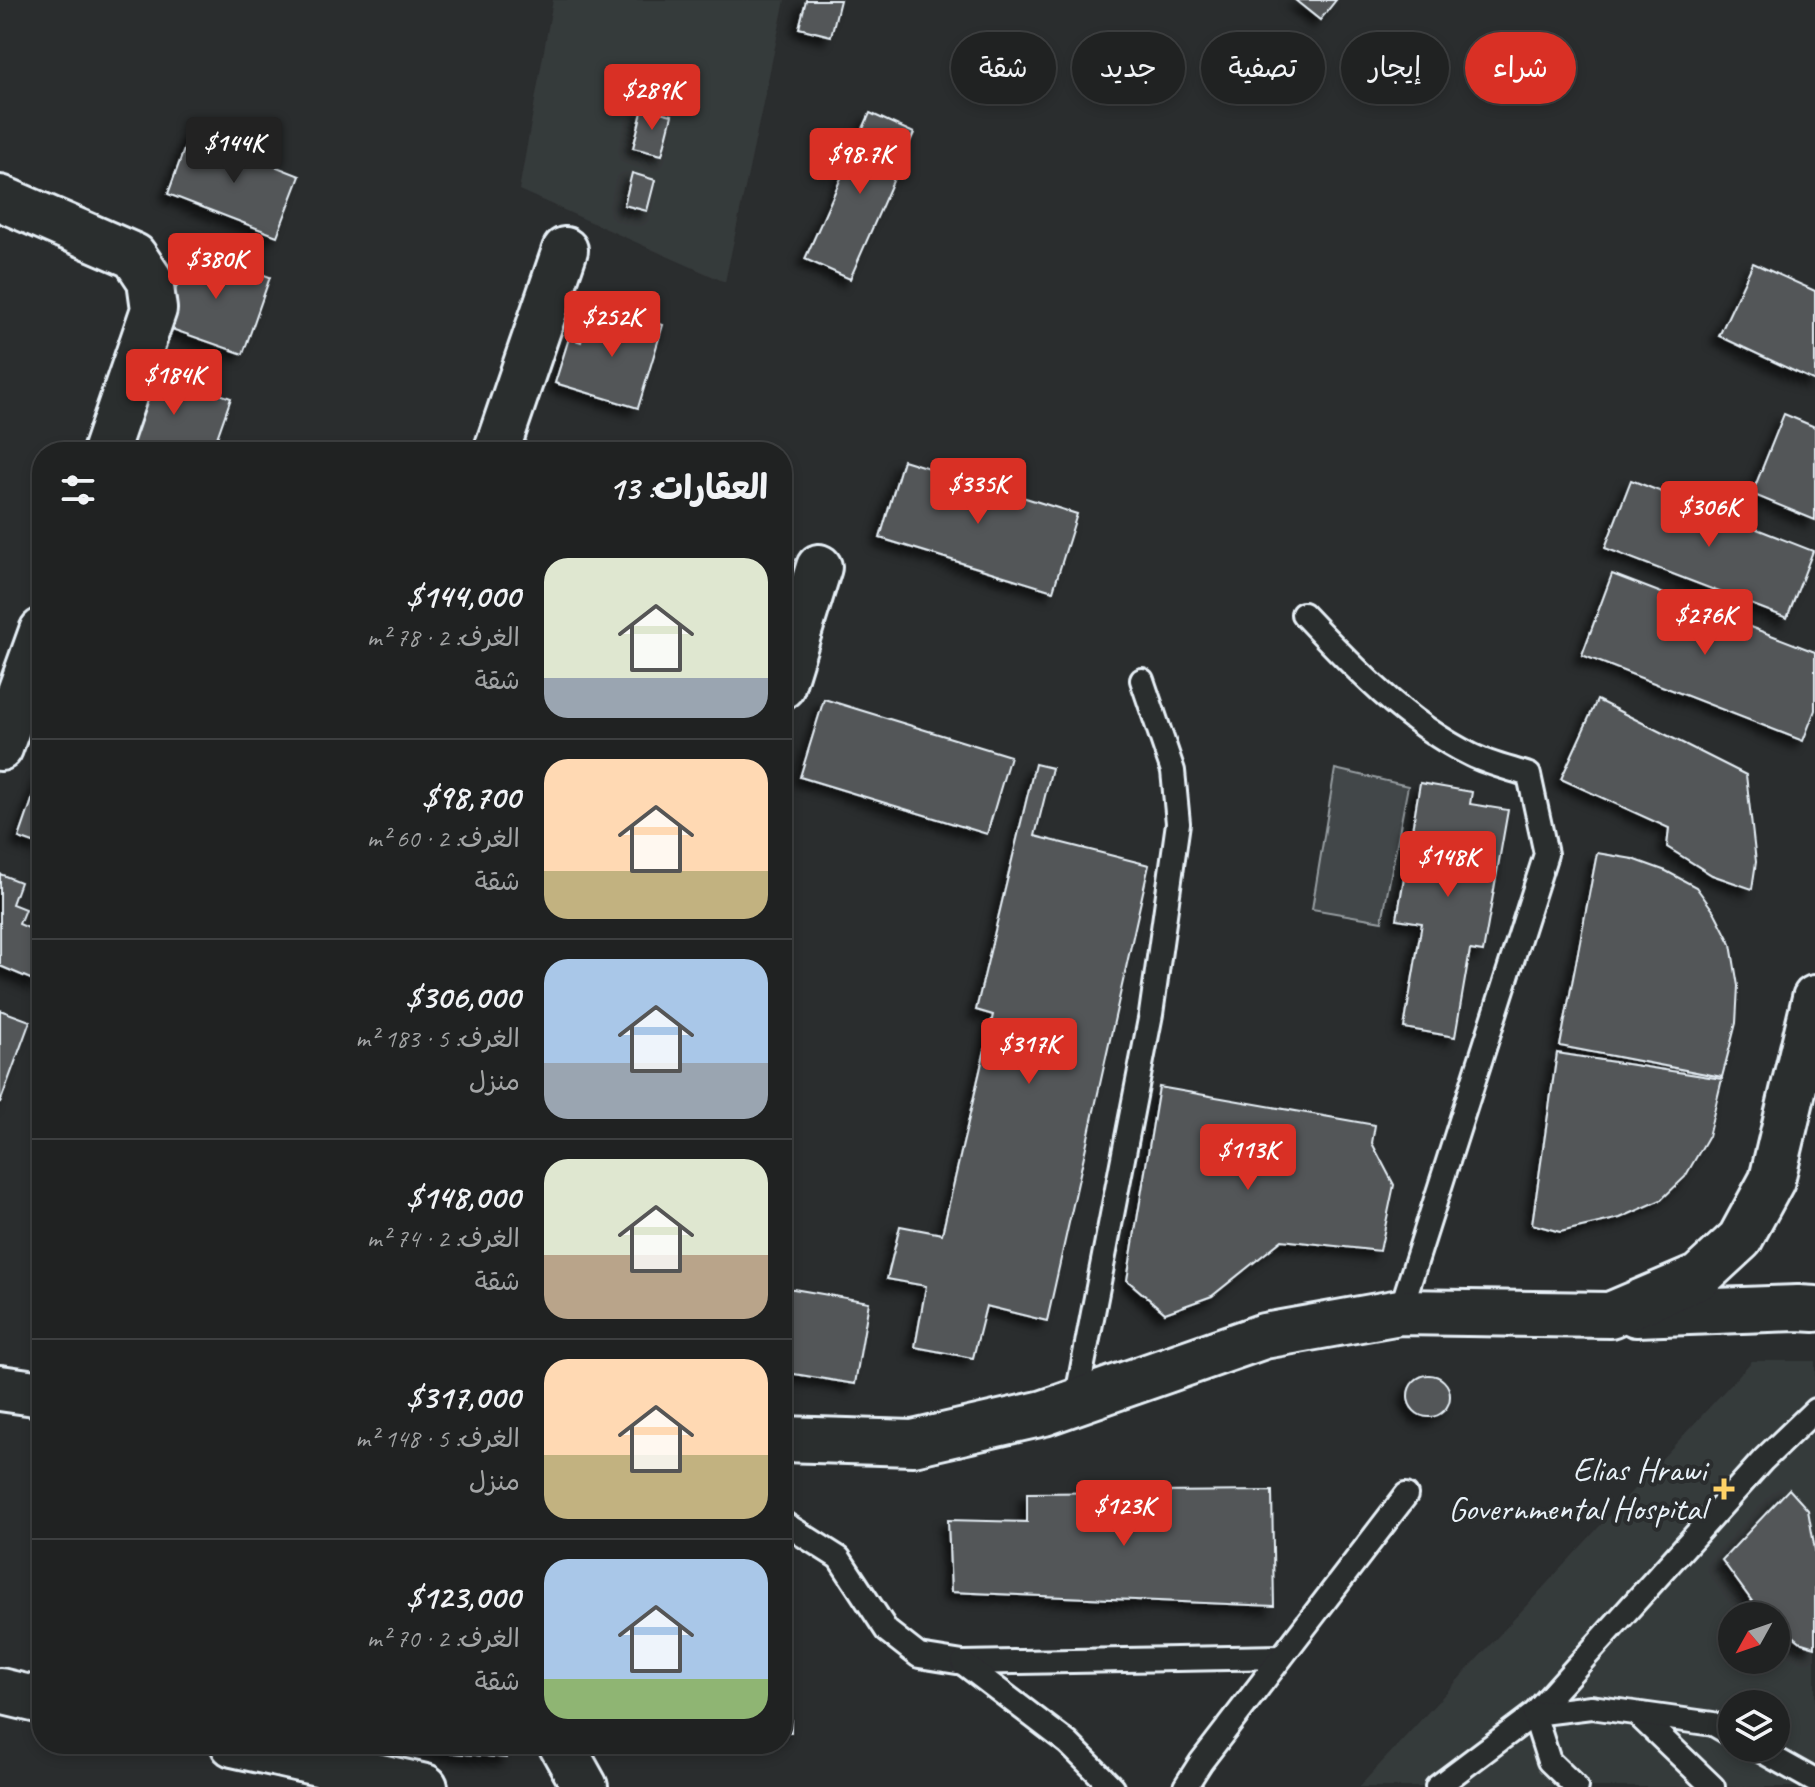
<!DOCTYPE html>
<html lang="ar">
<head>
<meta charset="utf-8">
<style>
	:root { --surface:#202222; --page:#2d2f2f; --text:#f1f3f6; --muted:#a2a4a5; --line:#3d3f40; --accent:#d93025 }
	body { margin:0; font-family:Caveat,"Playpen Sans Arabic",sans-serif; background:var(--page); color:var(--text); direction:rtl; height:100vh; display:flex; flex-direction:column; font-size:30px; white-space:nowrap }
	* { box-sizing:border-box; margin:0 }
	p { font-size:26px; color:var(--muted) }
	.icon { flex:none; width:44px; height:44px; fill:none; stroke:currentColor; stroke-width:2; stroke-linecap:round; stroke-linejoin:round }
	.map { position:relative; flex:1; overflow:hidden; direction:ltr }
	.panel { position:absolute; left:32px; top:442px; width:760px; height:1312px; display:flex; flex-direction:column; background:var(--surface); border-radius:32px; box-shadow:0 4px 12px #0003,0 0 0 2px var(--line); direction:rtl }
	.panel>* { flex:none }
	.top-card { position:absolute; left:816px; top:32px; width:760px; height:72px; direction:rtl; display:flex; gap:16px }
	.needle { width:52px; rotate:230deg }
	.buttons { position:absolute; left:1718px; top:1602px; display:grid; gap:16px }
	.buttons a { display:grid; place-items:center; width:72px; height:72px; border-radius:50%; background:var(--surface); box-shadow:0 4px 12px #0003,0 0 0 2px var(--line); font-size:40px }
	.price { position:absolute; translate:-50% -68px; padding:0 18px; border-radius:8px; background:var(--accent); color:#fff; font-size:26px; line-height:52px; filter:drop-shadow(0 2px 4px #0008) }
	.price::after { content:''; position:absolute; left:50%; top:48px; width:24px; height:18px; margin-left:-12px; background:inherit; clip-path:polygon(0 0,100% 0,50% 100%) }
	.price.active { background:#222; color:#fff }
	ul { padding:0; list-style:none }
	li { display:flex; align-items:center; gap:24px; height:200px; padding:0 24px }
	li+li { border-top:2px solid var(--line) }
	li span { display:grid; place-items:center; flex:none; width:224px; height:160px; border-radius:24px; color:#555 }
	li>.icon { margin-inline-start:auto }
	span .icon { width:96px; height:96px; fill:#fffc; stroke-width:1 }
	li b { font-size:34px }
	h2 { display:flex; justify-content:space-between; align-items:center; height:96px; padding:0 24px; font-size:34px }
	.tag { padding:0 28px; border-radius:36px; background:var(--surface); box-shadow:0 4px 12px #0003,0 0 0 2px var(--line); font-size:28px; line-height:72px }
	.tag.active { background:var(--accent); color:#fff }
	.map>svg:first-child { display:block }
	.built { fill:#363a3b; fill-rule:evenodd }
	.green { fill:#424648; stroke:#959ca0; stroke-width:2 }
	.building { fill:#535759; stroke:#e8f1f8; stroke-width:2; filter:url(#shadow) }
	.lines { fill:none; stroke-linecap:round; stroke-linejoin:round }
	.lane-casing { stroke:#e8f1f8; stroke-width:28 }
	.street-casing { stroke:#e8f1f8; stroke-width:50 }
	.secondary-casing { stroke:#e8f1f8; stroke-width:50 }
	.lane { stroke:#2a2d2e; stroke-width:22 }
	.street { stroke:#2a2d2e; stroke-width:44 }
	.secondary { stroke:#2a2d2e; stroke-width:44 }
	.poi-dot { fill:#ffd166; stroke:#2a2d2e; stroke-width:3 }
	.labels { text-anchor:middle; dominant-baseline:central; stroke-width:8; stroke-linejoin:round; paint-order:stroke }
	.poi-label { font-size:34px; fill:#e8f1f8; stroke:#2a2d2e; text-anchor:end }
</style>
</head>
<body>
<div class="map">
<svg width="1815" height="1787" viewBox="0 0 1815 1787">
	<defs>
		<filter id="shadow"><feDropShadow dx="-7" dy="7" stdDeviation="4" flood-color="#0009"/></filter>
	</defs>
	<rect width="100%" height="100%" fill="#2a2d2e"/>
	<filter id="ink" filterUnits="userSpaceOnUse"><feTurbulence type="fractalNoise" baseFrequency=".0125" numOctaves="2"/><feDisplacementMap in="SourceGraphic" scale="16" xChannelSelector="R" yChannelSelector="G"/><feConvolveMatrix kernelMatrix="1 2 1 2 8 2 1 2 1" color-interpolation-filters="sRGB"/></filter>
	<g filter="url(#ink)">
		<!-- built -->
		<g class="built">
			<path d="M553,0H785L725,282L519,190Z"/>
			<path d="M1752,1361H1815V1787H1359ZM1732,1616H1776V1660H1732ZM1732,1704H1776V1748H1732Z"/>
		</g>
		<!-- green -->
		<path class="green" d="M1335,769L1408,786L1382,921L1312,909Z"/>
		<!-- building -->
		<g class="building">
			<path d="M806,0H840L831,36L799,28Z"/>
			<path d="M1295,0H1336L1320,20Z"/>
			<path d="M643,108L672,115L662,155L633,148Z"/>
			<path d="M870,113L914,133L850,279L805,259Z"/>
			<path d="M190,133L300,176L277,236L168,194Z"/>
			<path d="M632,173L655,180L647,211L624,205Z"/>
			<path d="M190,248L270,277L243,354L163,326Z"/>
			<path d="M1753,263L1815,291V381L1719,336Z"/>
			<path d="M614,310L663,325L638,408L555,383L569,338L581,342L587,322L609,328Z"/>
			<path d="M148,368L231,398L212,452H130L119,448Z"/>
			<path d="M1784,414L1815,427V520L1752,494Z"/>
			<path d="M903,460L1077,514L1053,591L880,538Z"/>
			<path d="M1631,480L1813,551L1787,618L1605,548Z"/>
			<path d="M1612,574L1815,652V710L1803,741L1582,655Z"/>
			<path d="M824,699L1010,756L987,834L800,777Z"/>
			<path d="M1597,700L1746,775L1756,862L1752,889L1712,875L1667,847L1669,828L1561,779Z"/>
			<path d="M1035,764L1052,768L1035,836L1149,865L1047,1321L986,1306L973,1358L915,1347L926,1286L887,1279L900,1226L942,1234L993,1015L976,1010Z"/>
			<path d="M41,774H42V846L19,838Z"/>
			<path d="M1420,783L1472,792L1470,804L1508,810L1483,952L1470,950L1455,1037L1404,1028L1422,923L1397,919Z"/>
			<path d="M1597,853L1633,859L1666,871L1696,887L1715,913L1731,944L1738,986L1736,1023L1722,1077L1560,1046Z"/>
			<path d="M0,874L20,882L12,904L25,909L19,924L38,932L35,940L42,943L40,983L0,966Z"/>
			<path d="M0,1010L30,1021L0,1103Z"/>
			<path d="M1557,1053L1722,1079L1708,1137L1685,1177L1661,1200L1620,1218L1560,1232L1532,1224Z"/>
			<path d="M1159,1087L1375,1125L1372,1143L1394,1185L1380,1251L1282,1240L1212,1296L1165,1313L1127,1280Z"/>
			<path d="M782,1287L869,1302L855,1384L782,1372Z"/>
			<circle cx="1429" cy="1396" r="21"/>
			<path d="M1789,1489L1808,1510L1815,1550V1647L1802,1643L1776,1622V1616H1768L1757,1608L1722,1560Z"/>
			<path d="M1272,1491L1274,1606L951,1592L948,1520L1027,1522V1493Z"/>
			<rect x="782" y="1689" width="9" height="43"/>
			<path d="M425,1744H508L507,1758L424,1750Z"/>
		</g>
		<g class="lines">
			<defs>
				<g id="lane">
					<path d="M1303,614C1352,666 1406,723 1471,755C1489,764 1511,769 1529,775L1546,854L1400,1312"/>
					<path d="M1073,1403L1079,1385L1151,1014L1178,823L1173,771L1142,680"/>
					<path d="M782,1522L839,1558L887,1631L919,1656L963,1663L1281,1657"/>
					<path d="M963,1663L1068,1743L1112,1787"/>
					<path d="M1638,1715L1713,1787"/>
					<path d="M1756,1748L1815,1781"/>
					<path d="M1185,1787L1201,1762L1406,1495"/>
					<path d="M1437,1787L1534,1714L1763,1460L1815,1410"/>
					<path d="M1576,1787L1549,1761L1534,1714L1591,1707L1713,1724L1732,1735"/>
				</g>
				<g id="street">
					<path d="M0,198L134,256L150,280L154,309L105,452"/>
					<path d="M496,452L565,250"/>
					<path d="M782,686L819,567"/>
					<path d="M0,748L42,631"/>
					<path d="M1636,1314L1798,1308L1815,1309"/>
					<path d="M0,1388L42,1394"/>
					<path d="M782,1439L913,1443L1044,1413L1264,1336L1400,1312L1610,1315L1699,1277L1740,1239L1772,1180L1815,998"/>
					<path d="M561,1744L585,1787"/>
				</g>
				<g id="secondary">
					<path d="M0,1691L42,1701"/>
					<path d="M233,1744L425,1787"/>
				</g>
			</defs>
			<!-- lane casing -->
			<use href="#lane" class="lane-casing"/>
			<!-- street casing -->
			<use href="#street" class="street-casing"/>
			<!-- secondary casing -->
			<use href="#secondary" class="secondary-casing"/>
			<!-- lane -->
			<use href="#lane" class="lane"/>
			<!-- street -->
			<use href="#street" class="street"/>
			<!-- secondary -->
			<use href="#secondary" class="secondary"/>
		</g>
	</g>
	<!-- markers -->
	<path class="poi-dot" d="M1720 1477h8v8h8v8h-8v8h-8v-8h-8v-8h8z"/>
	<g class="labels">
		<!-- poi labels -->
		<g class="poi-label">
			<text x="1706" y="1469">Elias Hrawi<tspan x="1706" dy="39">Governmental Hospital</tspan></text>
		</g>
	</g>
</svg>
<div class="buttons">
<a><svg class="needle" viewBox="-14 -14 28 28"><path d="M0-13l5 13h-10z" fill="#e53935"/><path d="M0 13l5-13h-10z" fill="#a2a4a5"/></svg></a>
<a><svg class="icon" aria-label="layers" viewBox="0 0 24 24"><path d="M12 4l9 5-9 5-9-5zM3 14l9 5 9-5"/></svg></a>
</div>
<b class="price" style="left:652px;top:132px">$289K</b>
<b class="price active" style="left:234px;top:185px">$144K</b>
<b class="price" style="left:860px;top:196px">$98.7K</b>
<b class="price" style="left:216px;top:301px">$380K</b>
<b class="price" style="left:612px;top:359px">$252K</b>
<b class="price" style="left:174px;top:417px">$184K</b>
<b class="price" style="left:978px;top:526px">$335K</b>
<b class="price" style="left:1709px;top:549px">$306K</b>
<b class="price" style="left:1705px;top:657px">$276K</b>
<b class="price" style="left:1448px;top:899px">$148K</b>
<b class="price" style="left:1029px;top:1086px">$317K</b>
<b class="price" style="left:1248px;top:1192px">$113K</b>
<b class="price" style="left:1124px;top:1548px">$123K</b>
<div class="top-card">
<a class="tag active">شراء</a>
<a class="tag">إيجار</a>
<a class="tag">تصفية</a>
<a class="tag">جديد</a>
<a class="tag">شقة</a>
</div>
<section class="panel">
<h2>العقارات: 13<svg class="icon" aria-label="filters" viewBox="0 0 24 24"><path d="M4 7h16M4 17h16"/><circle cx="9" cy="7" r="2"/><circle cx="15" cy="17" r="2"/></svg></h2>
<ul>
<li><span style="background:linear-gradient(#dfe7d0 75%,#9aa5b1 0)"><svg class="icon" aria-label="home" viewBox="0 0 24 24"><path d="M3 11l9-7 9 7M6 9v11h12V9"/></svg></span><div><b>$144,000</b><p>الغرف: 2 · 78 m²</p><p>شقة</p></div></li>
<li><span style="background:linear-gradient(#ffd9b3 70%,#c2b280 0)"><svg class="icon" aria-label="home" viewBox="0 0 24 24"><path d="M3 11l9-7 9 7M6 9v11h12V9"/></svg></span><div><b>$98,700</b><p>الغرف: 2 · 60 m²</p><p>شقة</p></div></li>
<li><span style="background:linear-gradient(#a9c7e8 65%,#9aa5b1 0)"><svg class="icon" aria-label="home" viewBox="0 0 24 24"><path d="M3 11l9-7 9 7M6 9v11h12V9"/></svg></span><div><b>$306,000</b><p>الغرف: 5 · 183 m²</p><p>منزل</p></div></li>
<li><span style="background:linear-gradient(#dfe7d0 60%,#b9a48a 0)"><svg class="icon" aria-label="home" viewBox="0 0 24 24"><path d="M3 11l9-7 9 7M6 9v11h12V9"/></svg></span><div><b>$148,000</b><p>الغرف: 2 · 74 m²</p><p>شقة</p></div></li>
<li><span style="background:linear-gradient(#ffd9b3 60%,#c2b280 0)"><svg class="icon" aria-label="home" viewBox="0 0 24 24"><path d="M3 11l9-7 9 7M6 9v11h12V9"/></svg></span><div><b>$317,000</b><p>الغرف: 5 · 148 m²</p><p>منزل</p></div></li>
<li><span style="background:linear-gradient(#a9c7e8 75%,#8fb573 0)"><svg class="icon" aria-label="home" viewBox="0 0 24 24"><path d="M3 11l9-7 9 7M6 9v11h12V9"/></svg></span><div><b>$123,000</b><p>الغرف: 2 · 70 m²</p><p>شقة</p></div></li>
</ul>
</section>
</div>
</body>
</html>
